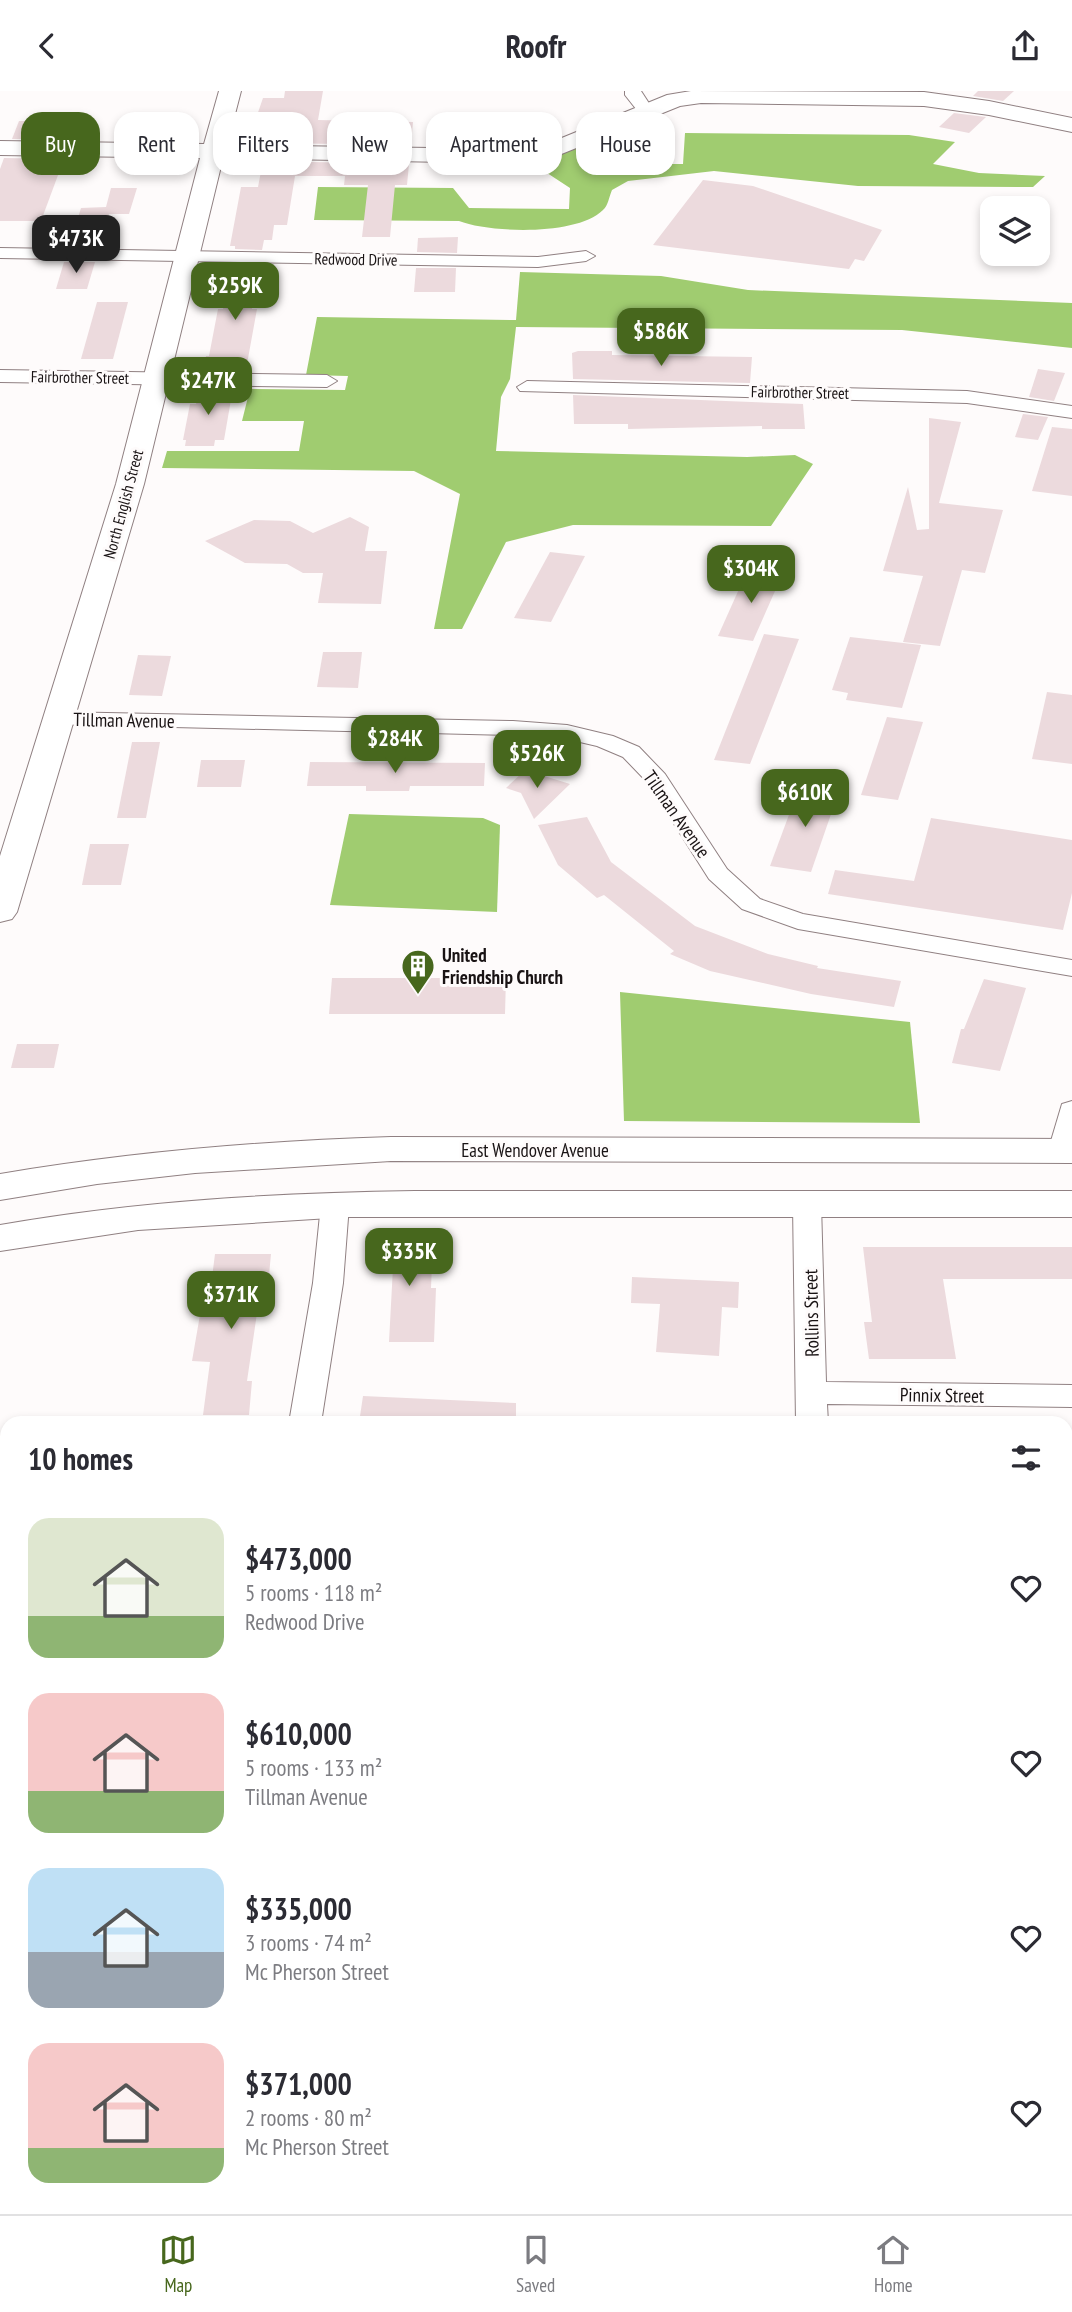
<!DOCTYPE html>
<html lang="en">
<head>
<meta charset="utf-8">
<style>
	:root { --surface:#fff; --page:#f7f7f7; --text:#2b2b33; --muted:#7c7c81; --line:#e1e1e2; --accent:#47671d }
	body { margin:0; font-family:"PT Sans Narrow",sans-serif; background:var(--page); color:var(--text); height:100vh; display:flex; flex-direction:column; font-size:26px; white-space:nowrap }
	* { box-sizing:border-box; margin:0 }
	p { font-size:23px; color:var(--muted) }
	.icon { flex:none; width:38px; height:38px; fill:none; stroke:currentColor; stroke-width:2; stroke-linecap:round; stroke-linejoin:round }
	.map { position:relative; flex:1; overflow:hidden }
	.drawer { position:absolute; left:0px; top:1325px; width:1073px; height:800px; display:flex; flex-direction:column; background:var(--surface); border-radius:21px 21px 0 0; box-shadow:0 4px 10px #0003 }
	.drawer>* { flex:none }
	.top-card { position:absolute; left:21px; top:21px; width:700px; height:63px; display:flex; gap:14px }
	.controls { position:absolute; left:980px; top:105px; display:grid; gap:14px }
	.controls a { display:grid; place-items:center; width:70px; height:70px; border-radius:14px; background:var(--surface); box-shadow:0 4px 10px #0003; font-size:35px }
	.price { position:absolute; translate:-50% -60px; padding:0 16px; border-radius:14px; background:var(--accent); color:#fff; font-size:23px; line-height:46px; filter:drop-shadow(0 2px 4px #0008) }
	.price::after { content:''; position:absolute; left:50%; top:42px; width:21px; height:16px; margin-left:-10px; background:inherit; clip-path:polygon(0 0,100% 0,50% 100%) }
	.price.active { background:#222; color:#fff }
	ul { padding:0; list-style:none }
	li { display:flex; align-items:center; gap:21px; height:175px; padding:0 28px }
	li span { display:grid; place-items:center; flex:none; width:196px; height:140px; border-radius:21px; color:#555 }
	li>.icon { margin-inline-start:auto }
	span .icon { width:84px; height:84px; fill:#fffc; stroke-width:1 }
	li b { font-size:30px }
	h2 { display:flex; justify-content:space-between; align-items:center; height:84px; padding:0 28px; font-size:30px }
	.pill { padding:0 24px; border-radius:21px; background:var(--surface); box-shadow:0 4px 10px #0003; font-size:24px; line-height:63px }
	.pill.active { background:var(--accent); color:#fff }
	header { display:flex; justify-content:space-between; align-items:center; height:91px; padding:0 28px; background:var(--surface); font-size:32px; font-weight:700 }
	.menu { display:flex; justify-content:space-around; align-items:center; height:98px; border-top:2px solid var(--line); background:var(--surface); font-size:19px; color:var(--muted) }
	.menu a { display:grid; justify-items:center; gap:4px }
	.menu .active { color:var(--accent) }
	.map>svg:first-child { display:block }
	.built { fill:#f7edef }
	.forest { fill:#a0cc70 }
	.building { fill:#ecdadd }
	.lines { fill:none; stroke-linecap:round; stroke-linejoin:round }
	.street-casing { stroke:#908082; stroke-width:2 }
	.secondary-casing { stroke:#908082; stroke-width:2 }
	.highway-casing { stroke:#908082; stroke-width:2 }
	.street { fill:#fff; fill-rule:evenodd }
	.secondary { fill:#fff; fill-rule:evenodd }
	.highway { fill:#fff; fill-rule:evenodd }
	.labels { text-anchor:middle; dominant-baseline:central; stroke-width:6; stroke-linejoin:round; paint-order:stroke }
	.far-street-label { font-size:16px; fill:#191314; stroke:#fefbfb }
	.street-label { font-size:19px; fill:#191314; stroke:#fefbfb }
	.poi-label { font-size:19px; font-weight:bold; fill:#191314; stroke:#fefbfb; text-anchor:start }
</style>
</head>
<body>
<header><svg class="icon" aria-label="back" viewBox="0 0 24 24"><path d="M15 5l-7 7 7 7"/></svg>Roofr<svg class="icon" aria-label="share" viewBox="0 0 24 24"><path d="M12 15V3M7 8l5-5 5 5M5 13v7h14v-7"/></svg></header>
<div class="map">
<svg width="1072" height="2123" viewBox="0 0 1072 2123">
	<rect width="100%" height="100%" fill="#fefbfb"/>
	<!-- built -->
	<g class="built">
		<rect x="584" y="2118" width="194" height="5"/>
		<rect x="853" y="2118" width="100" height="5"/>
	</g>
	<!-- forest -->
	<g class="forest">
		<path d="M685,42L909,44L955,51L933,73L979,82L1045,85L1033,96L858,95L714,80L628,90L612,99C609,106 608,115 603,119C577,145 490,142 459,130L314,129L318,96L453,97L469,117L569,118L570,97L541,78L542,65L578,54L627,73H683Z"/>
		<path d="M520,181L661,185L748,199L1072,212V257L902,239L516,236L510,288L501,306L496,360L747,366L795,364L813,373L771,435L573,434L506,451L462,538H434L460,403L414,380L162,377L167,360H299L304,330H242L250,298L345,299L348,285L306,284L317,226L516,229Z"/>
		<path d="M349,723L483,727L500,734L497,821L330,814Z"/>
		<path d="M620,901L910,931L920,1032L624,1030Z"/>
	</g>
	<!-- building -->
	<g class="building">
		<path d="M285,0H323L318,29L413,31L411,54L266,52L270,33H254L263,7H284Z"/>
		<path d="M978,0H1014L1003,10L973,5Z"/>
		<path d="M954,22L986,26L969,42L939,36Z"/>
		<path d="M19,30H77L71,48H12Z"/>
		<path d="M4,67L64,68L41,130H0V78Z"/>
		<path d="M263,70L409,73L407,94H395L390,146H362L368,94H344L345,85H295L287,134H274L272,149H264L262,159L235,158V155H230L241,96H258Z"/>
		<path d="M703,89L753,95L882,139L864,170L855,168L849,178L653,154Z"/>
		<path d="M111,97H137L129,123H109L99,156H69L81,117L106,116Z"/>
		<path d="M458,146L457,162L417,161L418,147Z"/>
		<path d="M64,171H95L87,198H56Z"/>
		<path d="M232,173L259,174L252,218H257L247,273H238L236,280L203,279L206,265H209L218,218H223Z"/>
		<path d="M416,177H456L455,201H414Z"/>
		<path d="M97,211H128L113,268H81Z"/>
		<path d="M578,260H612V264L752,266L750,292L573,288L572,262Z"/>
		<path d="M1038,278L1065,282L1054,310L1029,306Z"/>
		<path d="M200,297H233L224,349H215L214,355H185L186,349H183L190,313H196Z"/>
		<path d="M573,304L803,313L805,338H762V335L628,338V333H574Z"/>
		<path d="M1023,323L1048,326L1038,349L1015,346Z"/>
		<path d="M929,327L961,331L939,412L1003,419L985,482L962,479L940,555L903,551L923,485L883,480L908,396L917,439L929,438Z"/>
		<path d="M1052,336L1072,338V405L1032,400Z"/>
		<path d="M350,426L369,436L365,460H387L381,513L318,512L323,482H303L287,473L245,472L205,450L254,429L290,430L313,442Z"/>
		<path d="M550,461L585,465L551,531L514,527Z"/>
		<path d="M748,478L783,482L753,550L718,545Z"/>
		<path d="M764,543L799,548L750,673L714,669Z"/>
		<path d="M850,546L921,554L902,617L846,609L848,602L832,599Z"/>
		<path d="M323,561H362L358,597L317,596Z"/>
		<path d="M138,564L171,565L162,605L129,604Z"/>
		<path d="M1047,601L1072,604V673L1032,668Z"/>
		<path d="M887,626L923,631L898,709L861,704Z"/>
		<path d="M132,651H160L146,727H117Z"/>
		<path d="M201,669H245L241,696H197Z"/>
		<path d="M310,671L485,672L484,695H410L409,700H366V695H307Z"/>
		<path d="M525,679L570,693L534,728L521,702L506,697Z"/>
		<path d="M800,694L839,700L811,781L770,775Z"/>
		<path d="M587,726L611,771L695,835L768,863L818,875L817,877L901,890L894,916L811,903L710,880L670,863L674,860L604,804L597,807L558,774L538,734Z"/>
		<path d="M931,727L1072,749V802L1063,839L828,803L835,779L914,790Z"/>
		<path d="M90,753H129L121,794H82Z"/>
		<path d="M332,887H506L505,923H329Z"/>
		<path d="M984,888L1026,897L1000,980L952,972L961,938H964Z"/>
		<path d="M17,953H59L54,977H11Z"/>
		<path d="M375,1148H433L431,1197H436L434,1251H389L393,1176H373Z"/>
		<path d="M863,1156H1072V1188H943L956,1268H869L864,1231H872Z"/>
		<path d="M215,1163H271L268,1195H261L247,1290H252L249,1324H203L210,1271L192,1270L201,1218H208Z"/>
		<path d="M632,1186L739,1191L738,1217L722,1216L719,1265L656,1261L660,1213L631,1212Z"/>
		<path d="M363,1305L516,1312V1332H359Z"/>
	</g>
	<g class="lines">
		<defs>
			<g id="street">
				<path d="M625,0H641L654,20L652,23H640L625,4Z"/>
				<path d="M0,157L538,166L586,160L595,165L586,170L538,176L0,167Z"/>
				<path d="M0,279L327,284L337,290L327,296L0,291Z"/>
				<path d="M527,290L967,300L1072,315V327L967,312L520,300L517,296Z"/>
				<path d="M57,621L513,630L567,634L613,645L639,656L665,683L727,778L760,808L803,823L1072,869V885L798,838L742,818L709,788L648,692L623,666L597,655L567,648L513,644L49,633L45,628L49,623Z"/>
				<path d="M1072,1010V1066L1062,1069L1052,1066L1048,1060L1062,1013Z"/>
				<path d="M807,1104L817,1106L821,1113L826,1291L1072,1294V1316L827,1313L828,1332H796L793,1113L797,1106Z"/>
				<path d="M335,1105L345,1107L349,1114L343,1192L321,1332H289L313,1192L321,1114L325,1107Z"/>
				<rect x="0" y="1672" width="7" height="28"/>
				<rect x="1066" y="1695" width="6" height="28"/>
				<path d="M147,2118H187L186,2123H146Z"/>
				<rect x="792" y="2118" width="40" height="5"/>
			</g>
			<path id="secondary" d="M219,0H241L227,54L503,58L547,53L667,4L691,0L924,1L989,10L1072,27V41L989,24L924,15L701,12L680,15L559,64L503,72L223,67L144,393L17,821L12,828L0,831V765L116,393L200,67L0,64V50L204,53Z"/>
			<g id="highway">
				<path d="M391,1046L1072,1048V1072L391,1070L195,1082L97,1093L0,1109V1083C130,1061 260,1050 391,1046Z"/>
				<path d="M415,1100H1072V1126H346L138,1139L0,1160V1134C138,1110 275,1102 415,1100Z"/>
			</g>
		</defs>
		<!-- street casing -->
		<use href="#street" class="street-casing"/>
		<!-- secondary casing -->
		<use href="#secondary" class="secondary-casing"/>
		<!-- highway casing -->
		<use href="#highway" class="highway-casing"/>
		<!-- street -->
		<use href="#street" class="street"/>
		<!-- secondary -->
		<use href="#secondary" class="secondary"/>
		<!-- highway -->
		<use href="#highway" class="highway"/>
	</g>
	<!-- icons -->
	<defs>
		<symbol id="building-pin" viewBox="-11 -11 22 30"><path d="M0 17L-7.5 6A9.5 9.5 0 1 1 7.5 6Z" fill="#47671d" stroke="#fefbfb"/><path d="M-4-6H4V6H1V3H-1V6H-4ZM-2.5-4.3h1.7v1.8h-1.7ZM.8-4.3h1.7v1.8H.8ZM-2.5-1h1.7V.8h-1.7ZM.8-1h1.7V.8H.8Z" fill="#fff"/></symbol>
	</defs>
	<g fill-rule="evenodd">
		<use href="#building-pin" x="399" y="856" width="38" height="52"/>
	</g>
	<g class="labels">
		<!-- far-street labels -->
		<g class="far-street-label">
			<text transform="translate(356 168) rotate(1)">Redwood Drive</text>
			<text transform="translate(80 286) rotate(1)">Fairbrother Street</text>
			<text transform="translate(800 301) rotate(1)">Fairbrother Street</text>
			<text transform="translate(123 413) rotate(-75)">North English Street</text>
		</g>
		<!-- street labels -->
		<g class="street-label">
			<text transform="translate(124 629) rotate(1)">Tillman Avenue</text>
			<text transform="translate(677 723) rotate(55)">Tillman Avenue</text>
			<text x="535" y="1059">East Wendover Avenue</text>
			<text transform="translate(811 1222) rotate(-91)">Rollins Street</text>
			<text transform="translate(942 1304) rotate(1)">Pinnix Street</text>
		</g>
		<!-- poi labels -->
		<g class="poi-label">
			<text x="442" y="864">United<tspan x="442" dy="22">Friendship Church</tspan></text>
		</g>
	</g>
</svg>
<div class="controls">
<a><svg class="icon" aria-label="layers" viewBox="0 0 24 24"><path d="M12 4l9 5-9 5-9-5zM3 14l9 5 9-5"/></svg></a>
</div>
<b class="price active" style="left:76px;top:184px">$473K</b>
<b class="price" style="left:235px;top:231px">$259K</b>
<b class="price" style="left:661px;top:277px">$586K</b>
<b class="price" style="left:208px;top:326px">$247K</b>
<b class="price" style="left:751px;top:514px">$304K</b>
<b class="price" style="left:395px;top:684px">$284K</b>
<b class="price" style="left:537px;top:699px">$526K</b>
<b class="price" style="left:805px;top:738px">$610K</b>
<b class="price" style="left:409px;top:1197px">$335K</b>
<b class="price" style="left:231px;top:1240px">$371K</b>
<div class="top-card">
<a class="pill active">Buy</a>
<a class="pill">Rent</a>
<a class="pill">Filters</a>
<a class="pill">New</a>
<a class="pill">Apartment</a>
<a class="pill">House</a>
</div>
<section class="drawer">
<h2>10 homes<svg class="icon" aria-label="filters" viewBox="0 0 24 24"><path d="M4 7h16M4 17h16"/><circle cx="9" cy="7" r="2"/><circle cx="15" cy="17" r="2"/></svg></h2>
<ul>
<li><span style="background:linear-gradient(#dfe7d0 70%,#8fb573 0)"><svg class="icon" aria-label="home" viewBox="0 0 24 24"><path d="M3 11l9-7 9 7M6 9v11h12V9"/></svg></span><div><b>$473,000</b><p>5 rooms · 118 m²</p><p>Redwood Drive</p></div><svg class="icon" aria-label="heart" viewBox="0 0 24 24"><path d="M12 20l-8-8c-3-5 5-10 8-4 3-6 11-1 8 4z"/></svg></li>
<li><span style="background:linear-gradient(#f6c9c9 70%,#8fb573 0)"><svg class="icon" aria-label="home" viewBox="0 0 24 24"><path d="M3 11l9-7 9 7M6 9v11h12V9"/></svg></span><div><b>$610,000</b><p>5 rooms · 133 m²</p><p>Tillman Avenue</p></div><svg class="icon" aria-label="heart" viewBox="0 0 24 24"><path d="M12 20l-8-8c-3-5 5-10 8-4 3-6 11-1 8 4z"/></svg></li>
<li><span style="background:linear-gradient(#bfe0f5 60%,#9aa5b1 0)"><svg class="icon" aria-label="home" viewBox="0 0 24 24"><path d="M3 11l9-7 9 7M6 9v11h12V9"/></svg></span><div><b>$335,000</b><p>3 rooms · 74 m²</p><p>Mc Pherson Street</p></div><svg class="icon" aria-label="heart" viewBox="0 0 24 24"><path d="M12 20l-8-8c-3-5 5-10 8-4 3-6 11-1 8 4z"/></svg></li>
<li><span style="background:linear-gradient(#f6c9c9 75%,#8fb573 0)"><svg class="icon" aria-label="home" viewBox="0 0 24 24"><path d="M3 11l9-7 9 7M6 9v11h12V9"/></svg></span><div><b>$371,000</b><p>2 rooms · 80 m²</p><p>Mc Pherson Street</p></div><svg class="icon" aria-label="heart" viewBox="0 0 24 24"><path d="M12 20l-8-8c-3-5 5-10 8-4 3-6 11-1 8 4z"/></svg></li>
</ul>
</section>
</div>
<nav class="menu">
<a class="active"><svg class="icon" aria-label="map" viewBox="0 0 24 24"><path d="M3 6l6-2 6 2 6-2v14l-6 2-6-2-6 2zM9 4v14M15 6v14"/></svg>Map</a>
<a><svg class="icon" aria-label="saved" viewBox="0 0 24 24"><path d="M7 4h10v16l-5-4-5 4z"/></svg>Saved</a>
<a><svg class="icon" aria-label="home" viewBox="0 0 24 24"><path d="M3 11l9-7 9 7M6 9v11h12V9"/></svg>Home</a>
</nav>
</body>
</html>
